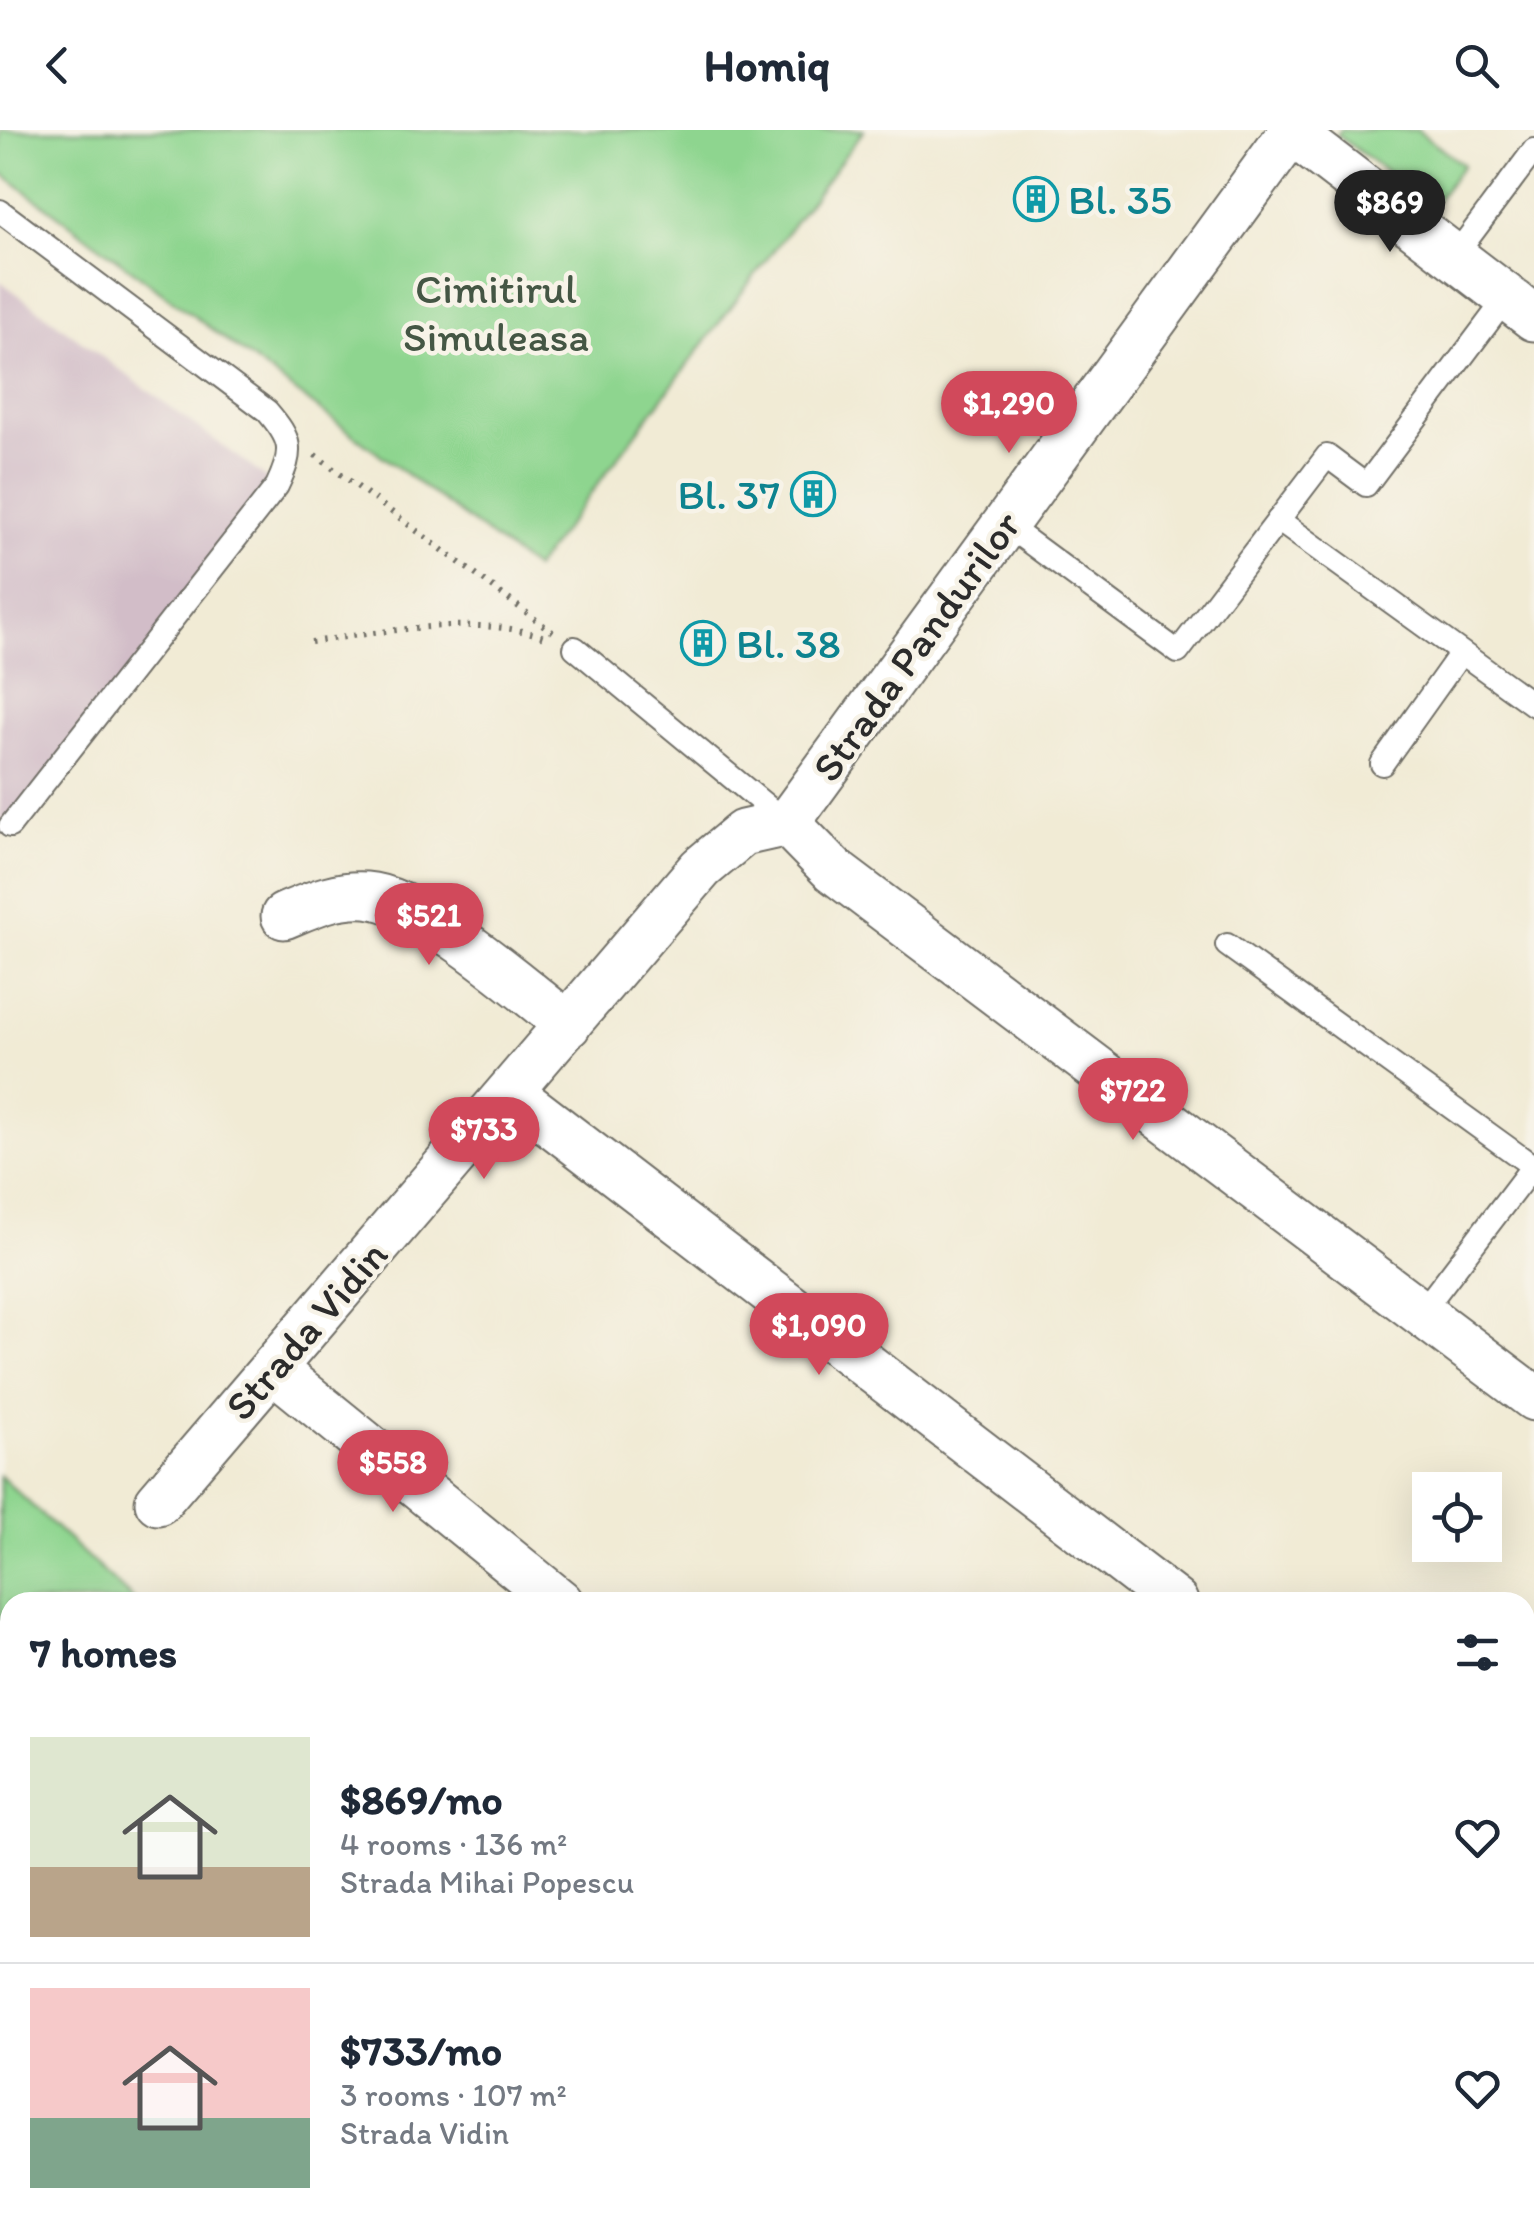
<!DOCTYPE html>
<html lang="en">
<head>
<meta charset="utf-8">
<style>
	:root { --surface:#fff; --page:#f6f6f7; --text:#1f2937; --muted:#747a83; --line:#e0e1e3; --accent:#d1495b }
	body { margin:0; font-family:Itim,sans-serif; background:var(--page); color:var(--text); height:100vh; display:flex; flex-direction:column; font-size:38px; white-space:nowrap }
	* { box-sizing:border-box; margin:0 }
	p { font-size:32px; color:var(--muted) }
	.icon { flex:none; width:55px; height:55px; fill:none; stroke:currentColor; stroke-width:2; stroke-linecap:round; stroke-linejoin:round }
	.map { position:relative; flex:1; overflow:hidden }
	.side { position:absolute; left:0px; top:1462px; width:1535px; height:642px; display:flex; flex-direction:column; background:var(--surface); border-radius:30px 30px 0 0; box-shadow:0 10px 40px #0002 }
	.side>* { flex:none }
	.buttons { position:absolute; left:1412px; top:1342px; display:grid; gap:20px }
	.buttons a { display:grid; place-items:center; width:90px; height:90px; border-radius:0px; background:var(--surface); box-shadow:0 10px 40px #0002; font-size:50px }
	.price { position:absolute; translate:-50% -85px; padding:0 22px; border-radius:35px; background:var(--accent); color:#fff; font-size:32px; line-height:65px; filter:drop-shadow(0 2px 5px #0008) }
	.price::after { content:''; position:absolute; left:50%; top:60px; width:30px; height:22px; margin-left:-15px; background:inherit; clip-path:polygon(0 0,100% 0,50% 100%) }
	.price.on { background:#222; color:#fff }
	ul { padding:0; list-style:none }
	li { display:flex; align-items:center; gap:30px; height:250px; padding:0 30px }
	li+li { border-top:2px solid var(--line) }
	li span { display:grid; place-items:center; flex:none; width:280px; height:200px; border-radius:0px; color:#555 }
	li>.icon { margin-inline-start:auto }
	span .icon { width:120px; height:120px; fill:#fffc; stroke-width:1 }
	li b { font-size:42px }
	h2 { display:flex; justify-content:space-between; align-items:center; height:120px; padding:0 30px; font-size:42px }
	header { display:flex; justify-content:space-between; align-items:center; height:130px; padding:0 30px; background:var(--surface); font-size:45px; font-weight:700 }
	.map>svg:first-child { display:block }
	.industrial { fill:#d2bdc8 }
	.green { fill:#8ed58f; stroke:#5c805d; stroke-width:2.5 }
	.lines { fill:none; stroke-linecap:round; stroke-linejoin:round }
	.service-casing { stroke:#706e66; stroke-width:26 }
	.minor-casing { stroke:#706e66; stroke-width:49 }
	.primary-casing { stroke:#706e66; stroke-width:59 }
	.path { stroke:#706e66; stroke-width:6; stroke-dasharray:2.5 8; stroke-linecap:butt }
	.service { stroke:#fff; stroke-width:22 }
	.minor { stroke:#fff; stroke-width:45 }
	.primary { stroke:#fff; stroke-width:55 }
	.labels { text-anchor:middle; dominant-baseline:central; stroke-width:9; stroke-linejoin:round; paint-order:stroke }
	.culture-label { font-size:42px; fill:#0d838f; stroke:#f7f3e8; text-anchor:start }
	.park-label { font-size:42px; fill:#445644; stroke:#f7f3e8 }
	.street-label { font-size:42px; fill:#2b2b2b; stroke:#f7f3e8 }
</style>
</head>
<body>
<header><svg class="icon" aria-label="back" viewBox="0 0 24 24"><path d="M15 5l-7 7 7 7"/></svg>Homiq<svg class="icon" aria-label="search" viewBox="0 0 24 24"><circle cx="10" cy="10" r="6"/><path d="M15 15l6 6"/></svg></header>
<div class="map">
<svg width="1534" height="2103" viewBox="0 0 1534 2103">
	<rect width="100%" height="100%" fill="#f7f3e8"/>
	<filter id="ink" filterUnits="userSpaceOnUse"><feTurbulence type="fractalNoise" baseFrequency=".01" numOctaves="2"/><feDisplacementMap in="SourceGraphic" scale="20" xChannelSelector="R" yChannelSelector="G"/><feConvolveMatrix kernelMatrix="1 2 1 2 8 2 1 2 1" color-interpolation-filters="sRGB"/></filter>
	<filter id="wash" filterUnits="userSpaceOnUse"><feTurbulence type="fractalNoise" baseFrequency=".0048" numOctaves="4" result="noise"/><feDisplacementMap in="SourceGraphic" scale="40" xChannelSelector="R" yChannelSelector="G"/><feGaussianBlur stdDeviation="2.25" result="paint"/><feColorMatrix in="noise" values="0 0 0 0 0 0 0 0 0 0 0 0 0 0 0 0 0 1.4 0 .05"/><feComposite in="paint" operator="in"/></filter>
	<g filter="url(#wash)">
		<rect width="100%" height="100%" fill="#f1ebd5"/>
		<!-- industrial -->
		<path class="industrial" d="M0,151L277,356L0,703Z"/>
		<!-- green -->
		<g class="green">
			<path d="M0,0H864L534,439L0,42Z"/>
			<path d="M1341,0H1417L1463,35L1432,76L1337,5Z"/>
			<path d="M0,1346L136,1472H10V2095H758L765,2103H0Z"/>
		</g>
	</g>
	<g filter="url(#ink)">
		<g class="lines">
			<defs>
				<g id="service">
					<path d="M0,81L267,281C292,310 294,320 277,356L10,696"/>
					<path d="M1454,127L1534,20"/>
					<path d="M1278,390L1534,575"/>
					<path d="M1005,394L1178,522L1327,326L1366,355L1507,167"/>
					<path d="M575,518L787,693"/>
					<path d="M1382,634L1461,523"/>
					<path d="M1227,815L1534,1037"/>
					<path d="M1421,1183L1533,1036"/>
				</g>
				<g id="minor">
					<path d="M1291,2L1534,188"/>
					<path d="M787,693L833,740L1534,1268"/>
					<path d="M787,693L1293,0"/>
					<path d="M284,786C311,775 335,763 366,765C419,768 524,860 568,895"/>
					<path d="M511,963L1175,1472"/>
					<path d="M273,1239L560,1472"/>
					<path d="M158,1372L701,738L743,703L787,693"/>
				</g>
				<g id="primary">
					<path d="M1525,1979L1534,1974"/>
					<path d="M1525,2024L1534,2019"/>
					<path d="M1303,2103L1317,2095"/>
					<path d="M1388,2103L1402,2095"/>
				</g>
			</defs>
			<!-- service casing -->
			<use href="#service" class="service-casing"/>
			<!-- minor casing -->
			<use href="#minor" class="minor-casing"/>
			<!-- primary casing -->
			<use href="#primary" class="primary-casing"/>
			<!-- path -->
			<g class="path">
				<path d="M315,325L554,503"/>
				<path d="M311,512C383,502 478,483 547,508"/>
			</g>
			<!-- service -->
			<use href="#service" class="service"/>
			<!-- minor -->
			<use href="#minor" class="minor"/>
			<!-- primary -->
			<use href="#primary" class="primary"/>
		</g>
	</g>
	<!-- icons -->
	<defs>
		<symbol id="building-ring" viewBox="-11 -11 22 22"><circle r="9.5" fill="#f7f3e8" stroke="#0f9aa8" stroke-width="1.5"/><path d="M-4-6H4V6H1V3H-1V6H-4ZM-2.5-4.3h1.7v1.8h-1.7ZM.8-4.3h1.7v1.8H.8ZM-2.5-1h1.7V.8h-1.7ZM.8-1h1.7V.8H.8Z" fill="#0f9aa8"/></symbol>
	</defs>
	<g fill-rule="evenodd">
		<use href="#building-ring" x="1011" y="44" width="50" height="50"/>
		<use href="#building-ring" x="788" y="339" width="50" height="50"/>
		<use href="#building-ring" x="678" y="488" width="50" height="50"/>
	</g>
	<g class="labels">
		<!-- culture labels -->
		<g class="culture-label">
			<text x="1068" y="69">Bl. 35</text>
			<text x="780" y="364" text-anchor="end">Bl. 37</text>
			<text x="736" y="513">Bl. 38</text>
		</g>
		<!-- park labels -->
		<g class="park-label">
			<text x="496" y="158">Cimitirul<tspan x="496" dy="48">Simuleasa</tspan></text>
		</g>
		<!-- street labels -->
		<g class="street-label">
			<text transform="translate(916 516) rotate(-54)">Strada Pandurilor</text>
			<text transform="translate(306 1200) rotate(-49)">Strada Vidin</text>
		</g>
	</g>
</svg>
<div class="buttons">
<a><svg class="icon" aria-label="locate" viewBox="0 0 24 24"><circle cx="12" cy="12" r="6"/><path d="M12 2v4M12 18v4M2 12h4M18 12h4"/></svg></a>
</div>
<b class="price on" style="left:1390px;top:125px">$869</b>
<b class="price" style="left:1009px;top:326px">$1,290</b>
<b class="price" style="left:429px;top:838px">$521</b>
<b class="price" style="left:1133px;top:1013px">$722</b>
<b class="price" style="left:484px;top:1052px">$733</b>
<b class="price" style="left:819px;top:1248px">$1,090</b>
<b class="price" style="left:393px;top:1385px">$558</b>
<section class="side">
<h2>7 homes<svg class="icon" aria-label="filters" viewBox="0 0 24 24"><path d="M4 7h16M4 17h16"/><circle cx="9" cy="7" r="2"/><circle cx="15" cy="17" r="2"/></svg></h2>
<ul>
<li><span style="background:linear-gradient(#dfe7d0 65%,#b9a48a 0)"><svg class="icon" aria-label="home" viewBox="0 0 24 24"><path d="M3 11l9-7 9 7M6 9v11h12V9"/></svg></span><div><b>$869/mo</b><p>4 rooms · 136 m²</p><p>Strada Mihai Popescu</p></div><svg class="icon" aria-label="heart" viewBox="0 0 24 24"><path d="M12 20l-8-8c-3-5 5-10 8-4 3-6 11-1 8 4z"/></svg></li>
<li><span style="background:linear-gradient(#f6c9c9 65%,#7fa58c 0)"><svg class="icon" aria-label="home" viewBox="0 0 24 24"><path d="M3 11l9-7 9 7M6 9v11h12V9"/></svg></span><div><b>$733/mo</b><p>3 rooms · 107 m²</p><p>Strada Vidin</p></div><svg class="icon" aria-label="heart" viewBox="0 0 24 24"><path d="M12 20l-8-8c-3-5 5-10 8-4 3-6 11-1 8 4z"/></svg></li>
</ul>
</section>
</div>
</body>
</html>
